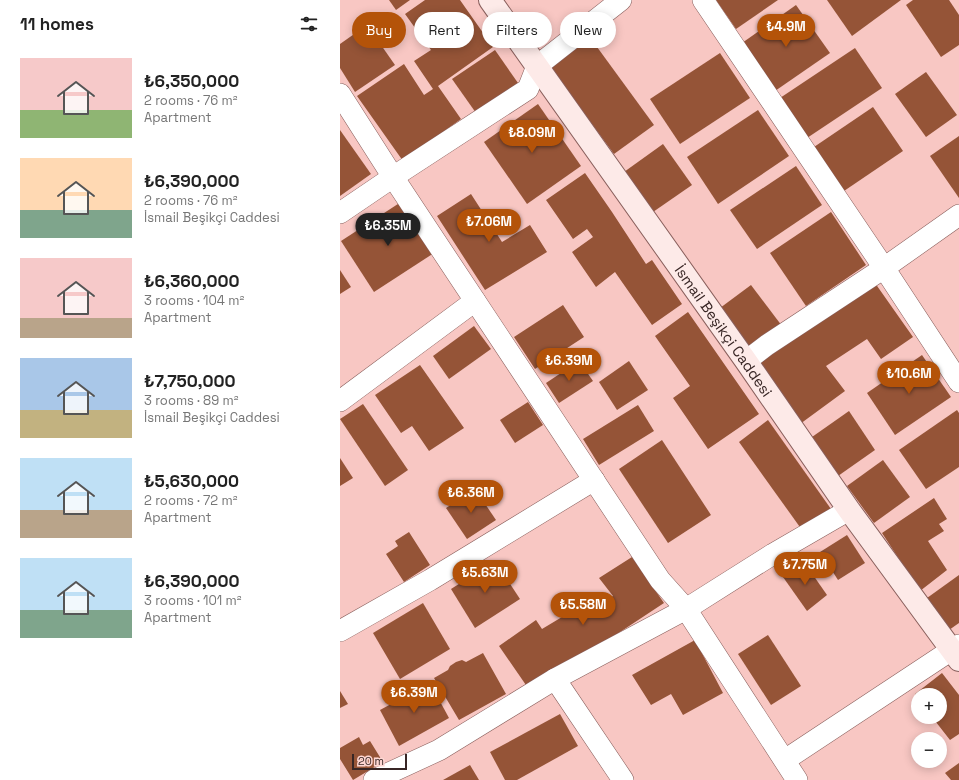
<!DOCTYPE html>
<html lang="en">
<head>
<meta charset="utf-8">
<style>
	:root { --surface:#fff; --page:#f6f6f6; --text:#222; --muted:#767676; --accent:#b45309 }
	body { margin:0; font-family:"Space Grotesk",sans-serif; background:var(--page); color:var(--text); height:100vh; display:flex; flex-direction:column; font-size:15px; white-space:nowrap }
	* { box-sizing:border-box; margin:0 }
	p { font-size:13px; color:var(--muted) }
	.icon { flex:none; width:22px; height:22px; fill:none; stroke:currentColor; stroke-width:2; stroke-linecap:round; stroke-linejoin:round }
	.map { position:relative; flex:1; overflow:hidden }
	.details { display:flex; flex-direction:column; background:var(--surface); width:340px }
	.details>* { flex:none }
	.banner { position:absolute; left:12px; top:12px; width:380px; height:36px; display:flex; gap:8px }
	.buttons { position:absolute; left:571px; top:688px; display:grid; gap:8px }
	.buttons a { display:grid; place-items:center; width:36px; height:36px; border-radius:50%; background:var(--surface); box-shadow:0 2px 10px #0003; font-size:20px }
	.scale { position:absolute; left:12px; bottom:10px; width:55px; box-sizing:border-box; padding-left:4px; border:2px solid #382625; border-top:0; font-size:11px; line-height:14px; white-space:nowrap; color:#382625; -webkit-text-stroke:3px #ffd7d3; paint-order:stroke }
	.price { position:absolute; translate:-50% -34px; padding:0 9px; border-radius:14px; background:var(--accent); color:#fff; font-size:13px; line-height:26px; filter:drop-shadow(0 1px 2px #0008) }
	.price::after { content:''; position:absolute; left:50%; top:24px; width:12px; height:9px; margin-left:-6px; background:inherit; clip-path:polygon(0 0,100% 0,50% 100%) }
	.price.selected { background:#222; color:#fff }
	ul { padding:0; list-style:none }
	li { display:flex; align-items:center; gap:12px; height:100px; padding:0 20px }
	li span { display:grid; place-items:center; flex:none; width:112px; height:80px; border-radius:0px; color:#555 }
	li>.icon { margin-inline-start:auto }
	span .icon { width:48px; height:48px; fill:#fffc; stroke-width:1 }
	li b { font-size:17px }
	h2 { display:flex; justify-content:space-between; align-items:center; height:48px; padding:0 20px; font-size:17px }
	.tag { padding:0 14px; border-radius:18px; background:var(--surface); box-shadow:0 2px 10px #0003; font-size:14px; line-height:36px }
	.tag.selected { background:var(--accent); color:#fff }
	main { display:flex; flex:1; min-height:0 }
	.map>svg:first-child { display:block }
	.building { fill:#955437 }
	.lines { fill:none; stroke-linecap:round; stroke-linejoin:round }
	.street-casing { stroke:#895f5c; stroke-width:22 }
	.secondary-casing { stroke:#895f5c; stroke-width:24 }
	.street { stroke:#fff; stroke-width:21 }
	.secondary { stroke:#fdeae8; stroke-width:22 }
	.labels { text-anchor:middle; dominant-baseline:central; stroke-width:4; stroke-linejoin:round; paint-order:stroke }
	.street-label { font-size:15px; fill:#382625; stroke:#ffd7d3 }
</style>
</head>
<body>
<main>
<section class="details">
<h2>11 homes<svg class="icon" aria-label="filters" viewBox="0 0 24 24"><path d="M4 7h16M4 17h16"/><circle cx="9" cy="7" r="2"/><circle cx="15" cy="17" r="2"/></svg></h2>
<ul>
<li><span style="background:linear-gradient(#f6c9c9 65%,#8fb573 0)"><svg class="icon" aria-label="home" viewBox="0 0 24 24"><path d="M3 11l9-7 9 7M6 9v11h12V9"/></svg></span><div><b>₺6,350,000</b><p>2 rooms · 76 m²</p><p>Apartment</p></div></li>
<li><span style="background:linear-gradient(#ffd9b3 65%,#7fa58c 0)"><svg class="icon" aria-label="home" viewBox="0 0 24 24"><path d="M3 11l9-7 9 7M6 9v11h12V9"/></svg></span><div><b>₺6,390,000</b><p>2 rooms · 76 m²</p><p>İsmail Beşikçi Caddesi</p></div></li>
<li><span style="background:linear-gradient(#f6c9c9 75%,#b9a48a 0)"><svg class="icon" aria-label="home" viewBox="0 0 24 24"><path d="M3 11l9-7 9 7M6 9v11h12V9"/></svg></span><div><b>₺6,360,000</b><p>3 rooms · 104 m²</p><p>Apartment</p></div></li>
<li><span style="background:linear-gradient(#a9c7e8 65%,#c2b280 0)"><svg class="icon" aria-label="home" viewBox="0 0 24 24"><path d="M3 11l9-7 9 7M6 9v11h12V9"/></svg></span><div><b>₺7,750,000</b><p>3 rooms · 89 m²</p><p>İsmail Beşikçi Caddesi</p></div></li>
<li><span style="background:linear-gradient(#bfe0f5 65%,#b9a48a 0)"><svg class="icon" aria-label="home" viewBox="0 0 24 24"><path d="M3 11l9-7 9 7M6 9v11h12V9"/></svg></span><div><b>₺5,630,000</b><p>2 rooms · 72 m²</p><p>Apartment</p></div></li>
<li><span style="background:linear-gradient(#bfe0f5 65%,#7fa58c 0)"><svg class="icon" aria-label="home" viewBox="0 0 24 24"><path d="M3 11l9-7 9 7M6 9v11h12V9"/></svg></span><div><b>₺6,390,000</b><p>3 rooms · 101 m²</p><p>Apartment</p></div></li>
</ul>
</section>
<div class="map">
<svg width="619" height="780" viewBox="0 0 619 780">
	<rect width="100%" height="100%" fill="#f8c7c3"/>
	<!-- building -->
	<g class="building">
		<path d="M49,0H70L56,10Z"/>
		<path d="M85,0H120L153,47L98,86L121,119L63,161L17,96L64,64L84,95L93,89L74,61L91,50L65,14Z"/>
		<path d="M376,0H438L396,29Z"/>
		<path d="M487,0H561L512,36Z"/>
		<path d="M573,0H609L619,15V45L601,57L566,5Z"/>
		<path d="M456,5L490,53L435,91L402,43Z"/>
		<path d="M27,25L55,65L15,92L0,68V44Z"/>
		<path d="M249,36L314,125L274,154L209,66Z"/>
		<path d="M515,48L542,88L467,138L440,98Z"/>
		<path d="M155,50L178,83L136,113L112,79Z"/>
		<path d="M380,53L410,98L340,144L310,99Z"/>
		<path d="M586,72L617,115L586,137L555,94Z"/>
		<path d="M198,104L241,166L187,204L144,142Z"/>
		<path d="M533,107L563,151L504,191L474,147Z"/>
		<path d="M418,110L449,156L378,204L347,157Z"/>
		<path d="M0,130L31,174L0,196Z"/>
		<path d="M619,136V198L590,156Z"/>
		<path d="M323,144L352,185L313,212L284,172Z"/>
		<path d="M456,166L482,205L417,249L390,210Z"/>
		<path d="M245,173L272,212L306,264L312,260L342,304L312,325L275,272L256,287L232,252L253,237L247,229L233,239L206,200Z"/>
		<path d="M131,194L162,242L190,225L207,252L145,290L97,216Z"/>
		<path d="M61,202L94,253L34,292L1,241Z"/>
		<path d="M491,212L526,265L466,306L430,253Z"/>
		<path d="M0,270L11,287L0,294Z"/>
		<path d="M535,283L573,337L541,359L527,339L486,366L505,391L460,424L417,365L462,333Z"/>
		<path d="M411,285L442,326L411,350L380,308Z"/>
		<path d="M223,305L244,337L195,369L174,337Z"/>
		<path d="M348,312L419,414L368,449L333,398L350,386L315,336Z"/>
		<path d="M134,326L151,349L109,379L93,356Z"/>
		<path d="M582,355L611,397L555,435L527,393Z"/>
		<path d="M239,361L253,381L219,403L206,383Z"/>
		<path d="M289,361L308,390L277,410L259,382Z"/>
		<path d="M80,365L124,428L89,451L72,426L61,433L35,395Z"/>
		<path d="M188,402L203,425L175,443L160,420Z"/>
		<path d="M23,404L68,470L45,486L0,419Z"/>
		<path d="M298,405L314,431L259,465L243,439Z"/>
		<path d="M617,410L619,413V467L586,489L559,450Z"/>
		<path d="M509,411L535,450L498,476L472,437Z"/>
		<path d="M428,420L491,509L462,530L399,442Z"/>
		<path d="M322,440L371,515L328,543L279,469Z"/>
		<path d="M0,458L13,478L0,486Z"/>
		<path d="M543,460L570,497L534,523L507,486Z"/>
		<path d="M135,489L156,520L127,539L106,508Z"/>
		<path d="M594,498L607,519L599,524L604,531L588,541L607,570L580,591L542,533Z"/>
		<path d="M69,532L90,565L64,582L46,554L58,546L55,541Z"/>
		<path d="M507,535L525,563L498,580L480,552Z"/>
		<path d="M292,557L324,603L277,634L188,688L159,646L196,620L202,629L227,614L230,616L254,600L258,605L273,596L259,578Z"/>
		<path d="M155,561L180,599L135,628L111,589Z"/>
		<path d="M464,562L487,595L467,611L443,577Z"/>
		<path d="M619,575V623L609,630L587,598Z"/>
		<path d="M83,603L110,649L60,679L33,633Z"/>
		<path d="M428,635L461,686L431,705L398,654Z"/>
		<path d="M355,640L383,693L343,715L331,694L311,705L292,675Z"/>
		<path d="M143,653L166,694L119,720L94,678L108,670L110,666L116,662L122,660L126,662Z"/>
		<path d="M602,673L619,695V734L610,740L592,717H600V695H578V698L575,694Z"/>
		<path d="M90,683L109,718L59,746L40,710Z"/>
		<path d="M0,691L8,704L0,708Z"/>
		<path d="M220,714L238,746L177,780H165L150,752Z"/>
		<path d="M19,737L23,745L30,741L43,762L13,780L0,759V748Z"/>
		<path d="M619,763V780H611L605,773Z"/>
		<path d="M130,765L139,780H103Z"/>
	</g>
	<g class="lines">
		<defs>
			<g id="street">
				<path d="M363,0L544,268L619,382"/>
				<path d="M0,94L53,177L320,580L346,609L457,780"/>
				<path d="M0,213L53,177L188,89L197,66L281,0"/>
				<path d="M406,361L427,345L544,268L619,215"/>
				<path d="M0,401L135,301"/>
				<path d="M0,631L90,580L254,480"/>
				<path d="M215,679L283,780"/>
				<path d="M445,760L619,645"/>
				<path d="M34,780L99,750L215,679L346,609L433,554L509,510"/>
			</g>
			<g id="secondary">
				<path id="s1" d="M150,0L406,361L509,510L619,660"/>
			</g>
		</defs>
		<!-- street casing -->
		<use href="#street" class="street-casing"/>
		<!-- secondary casing -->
		<use href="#secondary" class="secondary-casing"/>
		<!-- street -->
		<use href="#street" class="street"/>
		<!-- secondary -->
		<use href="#secondary" class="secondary"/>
	</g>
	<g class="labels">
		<!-- street labels -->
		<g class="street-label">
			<text stroke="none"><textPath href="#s1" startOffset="405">İsmail Beşikçi Caddesi</textPath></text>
		</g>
	</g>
</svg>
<div class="buttons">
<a>+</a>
<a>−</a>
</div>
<div class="scale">20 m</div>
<b class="price" style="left:446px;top:48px">₺4.9M</b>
<b class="price" style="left:192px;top:154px">₺8.09M</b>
<b class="price" style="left:149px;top:243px">₺7.06M</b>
<b class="price selected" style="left:48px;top:247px">₺6.35M</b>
<b class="price" style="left:229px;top:382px">₺6.39M</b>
<b class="price" style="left:569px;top:395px">₺10.6M</b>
<b class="price" style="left:131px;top:514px">₺6.36M</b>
<b class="price" style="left:465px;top:586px">₺7.75M</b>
<b class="price" style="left:145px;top:594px">₺5.63M</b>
<b class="price" style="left:243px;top:626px">₺5.58M</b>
<b class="price" style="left:74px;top:714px">₺6.39M</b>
<div class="banner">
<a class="tag selected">Buy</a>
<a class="tag">Rent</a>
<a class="tag">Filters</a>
<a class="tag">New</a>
</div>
</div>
</main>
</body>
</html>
